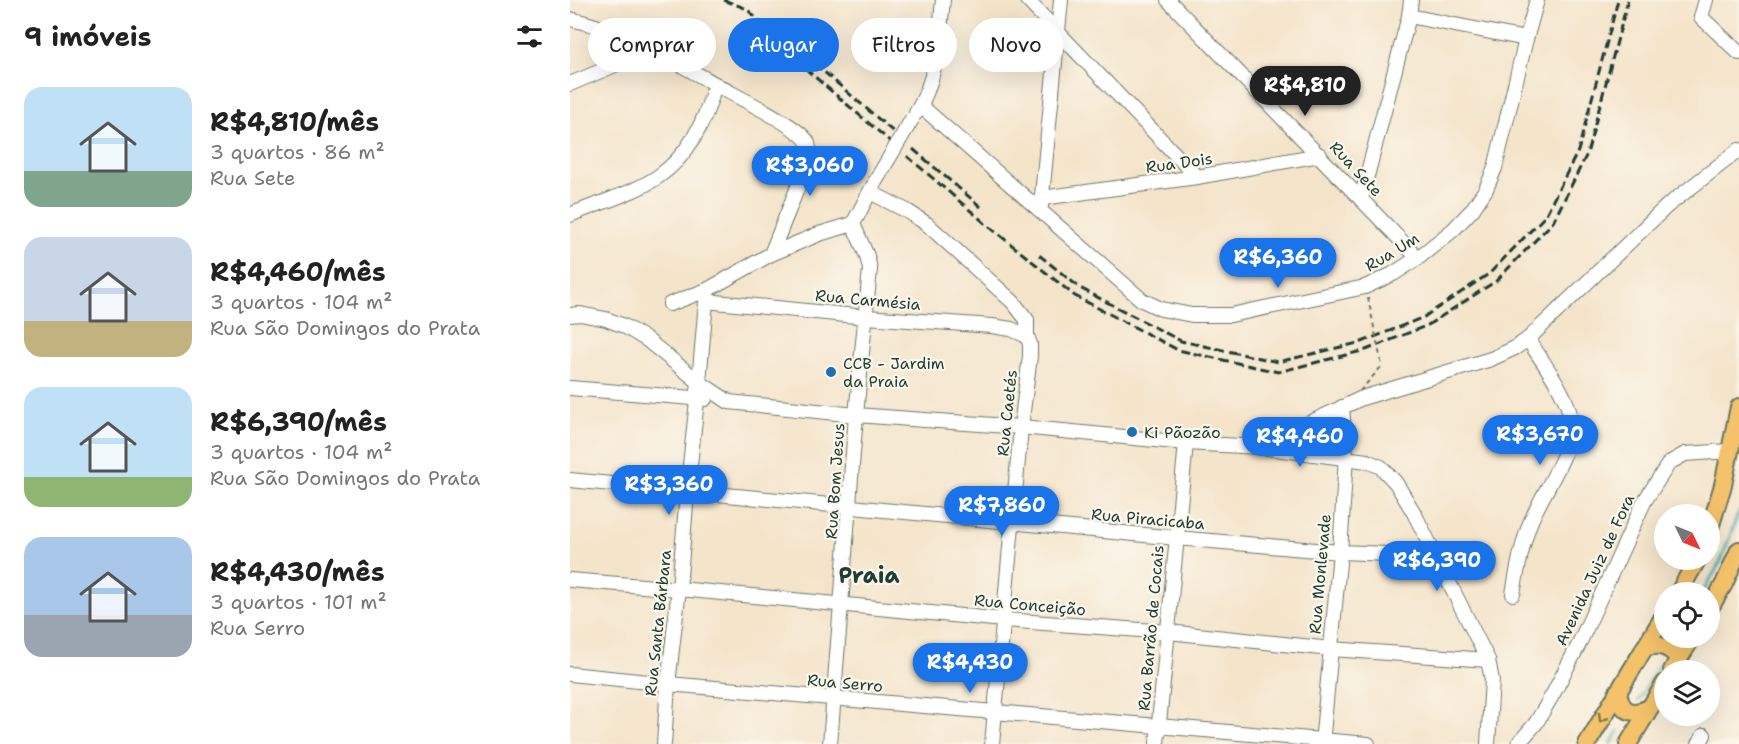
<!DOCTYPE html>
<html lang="pt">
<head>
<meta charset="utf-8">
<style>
	:root { --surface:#fff; --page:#f2f2f2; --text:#222; --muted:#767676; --accent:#1a73e8 }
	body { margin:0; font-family:"Shantell Sans",sans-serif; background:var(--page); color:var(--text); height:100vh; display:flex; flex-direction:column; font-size:22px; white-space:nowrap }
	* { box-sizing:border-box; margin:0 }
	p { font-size:20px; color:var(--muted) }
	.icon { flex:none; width:33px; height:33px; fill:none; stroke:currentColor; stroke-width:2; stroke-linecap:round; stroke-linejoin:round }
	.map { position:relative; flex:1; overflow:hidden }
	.drawer { display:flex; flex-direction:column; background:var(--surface); width:570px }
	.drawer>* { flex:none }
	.top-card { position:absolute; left:18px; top:18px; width:570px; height:54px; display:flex; gap:12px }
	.needle { width:39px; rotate:133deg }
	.fabs { position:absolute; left:1084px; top:504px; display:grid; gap:12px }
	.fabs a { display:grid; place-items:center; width:66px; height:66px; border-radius:50%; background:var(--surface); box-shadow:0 6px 24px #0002; font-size:30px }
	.price { position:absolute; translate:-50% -51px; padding:0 14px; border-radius:21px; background:var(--accent); color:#fff; font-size:20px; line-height:39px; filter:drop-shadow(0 2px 3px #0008) }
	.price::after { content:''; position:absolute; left:50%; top:36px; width:18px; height:14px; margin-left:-9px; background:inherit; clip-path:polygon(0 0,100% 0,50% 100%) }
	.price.selected { background:#222; color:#fff }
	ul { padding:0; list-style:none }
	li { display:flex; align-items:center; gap:18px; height:150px; padding:0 24px }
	li span { display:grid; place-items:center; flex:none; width:168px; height:120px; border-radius:18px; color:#555 }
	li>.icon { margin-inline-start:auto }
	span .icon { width:72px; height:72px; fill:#fffc; stroke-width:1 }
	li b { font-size:26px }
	h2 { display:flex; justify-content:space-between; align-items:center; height:72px; padding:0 24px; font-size:26px }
	.pill { padding:0 21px; border-radius:27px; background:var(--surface); box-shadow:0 6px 24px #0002; font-size:21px; line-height:54px }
	.pill.selected { background:var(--accent); color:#fff }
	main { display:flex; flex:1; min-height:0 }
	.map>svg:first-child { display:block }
	.green { fill:#77c788; stroke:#4b825e; stroke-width:1.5 }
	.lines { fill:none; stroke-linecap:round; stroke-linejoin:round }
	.stream { stroke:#3aacb2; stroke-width:3 }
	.minor-casing { stroke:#6a7768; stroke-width:16 }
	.major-casing { stroke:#6a7768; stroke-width:20 }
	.minor { stroke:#fff; stroke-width:14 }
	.major { stroke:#f3c26a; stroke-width:16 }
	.rail { stroke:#1f3d34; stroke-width:3; stroke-dasharray:9 4.5; stroke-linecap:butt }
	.minor-bridge-casing { stroke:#6a7768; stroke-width:16; stroke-linecap:butt }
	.path-bridge { stroke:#6a7768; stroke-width:2; stroke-dasharray:4.5 4.5; stroke-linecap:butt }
	.minor-bridge { stroke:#fff; stroke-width:14 }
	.oneway { stroke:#7e794c }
	.poi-dot { fill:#1f6fb2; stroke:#fbf7ec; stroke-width:2 }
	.labels { text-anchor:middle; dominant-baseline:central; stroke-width:4.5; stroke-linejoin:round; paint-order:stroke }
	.street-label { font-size:16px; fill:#1f3d34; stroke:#fbf7ec }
	.poi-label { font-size:16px; fill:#1f3d34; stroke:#fbf7ec; text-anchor:start }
	.district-label { font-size:22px; font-weight:bold; fill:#1f3d34; stroke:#fbf7ec }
</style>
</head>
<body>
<main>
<section class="drawer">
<h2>9 imóveis<svg class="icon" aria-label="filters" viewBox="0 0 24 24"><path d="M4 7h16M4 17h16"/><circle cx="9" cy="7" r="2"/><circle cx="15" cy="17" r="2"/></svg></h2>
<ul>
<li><span style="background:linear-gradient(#bfe0f5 70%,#7fa58c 0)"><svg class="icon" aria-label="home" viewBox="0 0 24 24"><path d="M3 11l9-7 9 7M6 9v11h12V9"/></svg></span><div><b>R$4,810/mês</b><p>3 quartos · 86 m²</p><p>Rua Sete</p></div></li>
<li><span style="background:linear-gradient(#c9d6e8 70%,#c2b280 0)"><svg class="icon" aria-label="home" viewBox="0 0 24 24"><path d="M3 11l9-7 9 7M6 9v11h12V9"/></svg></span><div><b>R$4,460/mês</b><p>3 quartos · 104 m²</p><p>Rua São Domingos do Prata</p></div></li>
<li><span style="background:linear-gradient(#bfe0f5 75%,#8fb573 0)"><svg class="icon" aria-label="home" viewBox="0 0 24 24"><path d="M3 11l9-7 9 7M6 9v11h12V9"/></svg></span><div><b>R$6,390/mês</b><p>3 quartos · 104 m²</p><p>Rua São Domingos do Prata</p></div></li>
<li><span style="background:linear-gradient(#a9c7e8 65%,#9aa5b1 0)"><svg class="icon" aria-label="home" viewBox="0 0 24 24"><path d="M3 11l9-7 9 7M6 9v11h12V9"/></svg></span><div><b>R$4,430/mês</b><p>3 quartos · 101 m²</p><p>Rua Serro</p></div></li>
</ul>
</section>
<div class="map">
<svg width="1169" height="744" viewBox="0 0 1169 744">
	<rect width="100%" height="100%" fill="#fbf7ec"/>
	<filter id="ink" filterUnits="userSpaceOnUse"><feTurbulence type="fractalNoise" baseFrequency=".0167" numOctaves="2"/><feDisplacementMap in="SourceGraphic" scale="12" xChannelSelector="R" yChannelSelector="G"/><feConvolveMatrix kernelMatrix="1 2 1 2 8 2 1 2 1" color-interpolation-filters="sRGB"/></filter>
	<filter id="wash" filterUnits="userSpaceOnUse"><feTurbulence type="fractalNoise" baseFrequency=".008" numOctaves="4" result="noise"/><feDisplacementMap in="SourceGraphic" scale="24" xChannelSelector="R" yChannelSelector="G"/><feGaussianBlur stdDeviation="1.35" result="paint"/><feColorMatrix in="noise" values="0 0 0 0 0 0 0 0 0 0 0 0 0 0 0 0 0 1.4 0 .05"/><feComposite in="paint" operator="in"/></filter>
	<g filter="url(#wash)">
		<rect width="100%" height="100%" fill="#f4e4ca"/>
		<!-- green -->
		<path class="green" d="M765,419L769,453L723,446L722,442Z"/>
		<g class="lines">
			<!-- stream -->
			<g class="stream">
				<path d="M1133,592L1151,561L1169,511"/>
				<path d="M1068,701L1089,665"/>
				<path d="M1041,744L1049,731"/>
			</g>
		</g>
	</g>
	<g filter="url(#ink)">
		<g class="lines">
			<defs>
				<g id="minor">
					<path d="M457,0L627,177"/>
					<path d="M598,0L848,258"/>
					<path d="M1136,0L1131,17L1169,53"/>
					<path d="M839,16L956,39"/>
					<path d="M0,19C59,31 111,66 163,94C180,103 228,127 237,141C240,147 239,153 239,159L201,254"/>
					<path d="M0,84L45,65L75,46"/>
					<path d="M351,106L572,300L591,309L622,315H661L795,287L823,274L848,258L883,230L902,210L916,189L925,168L956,39L967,0"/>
					<path d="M346,113C367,80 369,39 373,0"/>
					<path d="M300,192L337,211L357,224L443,302L457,320V336L460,344V356L451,427L422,744"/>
					<path d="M472,198L627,177L750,155"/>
					<path d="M791,199L839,16L841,0"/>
					<path d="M471,206L491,0"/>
					<path d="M0,215C26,204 67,192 89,176C119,155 136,120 145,84"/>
					<path d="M283,224L303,186"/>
					<path d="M136,301L296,317L422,326L441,329L457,336"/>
					<path d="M100,304L137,290L201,254L249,234L283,224"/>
					<path d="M0,315L10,314L36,319L54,326L77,340L129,382L159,402L286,415L451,427L616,443L689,447L792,398L921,359L945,348L958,339L1097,206L1169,150"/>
					<path d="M0,388L135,399"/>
					<path d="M690,447L797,461L811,467L826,483L844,513L918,660L922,680L918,744"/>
					<path d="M0,480L606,538L770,552L866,556"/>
					<path d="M0,580L109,589L434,620L598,632L761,649L918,660"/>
					<path d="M943,594C947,571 951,548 959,526C969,497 1005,450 1001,420C999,396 971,360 958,339"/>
					<path d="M0,674L98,684L798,744"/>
					<path d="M94,744L98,684L109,589L117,493L129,382L137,290"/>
					<path d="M260,744L286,415L300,269L297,256L283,224"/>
					<path d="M587,744L616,443"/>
					<path d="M752,744L770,552L776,457L772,407"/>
					<path d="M948,744L966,723L983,694L1008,646L1074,502L1099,463L1115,454L1160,451"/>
					<path d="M1129,744L1134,735"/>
				</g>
				<g id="major">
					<path d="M1140,528L1153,485L1169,407"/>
					<path d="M1109,592L1127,560"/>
					<path d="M1140,608L1154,584L1169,550"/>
					<path d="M1074,648C1089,643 1100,646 1109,660"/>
					<path d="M1102,670L1122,638"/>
					<path d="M1048,691C1051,712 1061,716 1079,708"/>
					<path d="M1017,744L1095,614"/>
					<path d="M1058,744L1095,683"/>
				</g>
			</defs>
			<!-- minor casing -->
			<use href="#minor" class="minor-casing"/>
			<!-- major casing -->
			<use href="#major" class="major-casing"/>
			<!-- minor -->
			<use href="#minor" class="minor"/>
			<!-- major -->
			<use href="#major" class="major"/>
			<!-- rail -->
			<g class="rail">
				<path d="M154,0L177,9L238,71L322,143"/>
				<path d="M216,35L245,64L327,135"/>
				<path d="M343,149L411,207"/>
				<path d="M337,156L416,224L505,296L608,350L708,372L796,350L858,325L926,281L983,222L1017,154L1058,0"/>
				<path d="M469,255L510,288L611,341L708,362L792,342L854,317L920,273L975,216L1008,151L1048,0"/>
			</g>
			<defs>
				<path id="minor-bridge" d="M305,182L342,119"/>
			</defs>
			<!-- minor-bridge casing -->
			<use href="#minor-bridge" class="minor-bridge-casing"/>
			<!-- path-bridge -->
			<path class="path-bridge" d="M790,391L812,366L798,298"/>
			<!-- minor-bridge -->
			<use href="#minor-bridge" class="minor-bridge"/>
		</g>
		<!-- one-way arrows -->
		<defs><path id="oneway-chevron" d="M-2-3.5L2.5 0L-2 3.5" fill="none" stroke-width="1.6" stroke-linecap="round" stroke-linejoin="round" transform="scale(1.5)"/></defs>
		<use class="oneway" href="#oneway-chevron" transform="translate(1032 718) rotate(121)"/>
	</g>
	<!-- markers -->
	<g class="poi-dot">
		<circle cx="261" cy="372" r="6"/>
		<circle cx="562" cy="432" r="6"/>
	</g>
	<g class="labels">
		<!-- street labels -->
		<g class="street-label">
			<text transform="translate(609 163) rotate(-8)">Rua Dois</text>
			<text transform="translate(786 169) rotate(47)">Rua Sete</text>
			<text transform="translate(822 252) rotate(-31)">Rua Um</text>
			<text transform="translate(298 300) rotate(5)">Rua Carmésia</text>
			<text transform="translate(437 413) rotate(-84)">Rua Caetés</text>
			<text transform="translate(265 481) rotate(-86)">Rua Bom Jesus</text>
			<text transform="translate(578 519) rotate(5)">Rua Piracicaba</text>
			<text transform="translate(1025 570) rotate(-65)">Avenida Juiz de Fora</text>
			<text transform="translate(750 574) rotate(-85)">Rua Monlevade</text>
			<text transform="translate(460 605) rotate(5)">Rua Conceição</text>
			<text transform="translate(88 623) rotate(-84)">Rua Santa Bárbara</text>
			<text transform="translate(581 628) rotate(-85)">Rua Barrão de Cocais</text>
			<text transform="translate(275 683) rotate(5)">Rua Serro</text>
		</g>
		<!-- poi labels -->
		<g class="poi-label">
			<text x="273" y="363">CCB - Jardim<tspan x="273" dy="18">da Praia</tspan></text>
			<text x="574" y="432">Ki Pãozão</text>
		</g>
		<!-- district labels -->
		<g class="district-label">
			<text x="299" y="575">Praia</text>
		</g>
	</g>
</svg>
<div class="fabs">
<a><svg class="needle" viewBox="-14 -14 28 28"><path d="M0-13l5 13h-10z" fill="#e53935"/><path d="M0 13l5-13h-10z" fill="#767676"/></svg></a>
<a><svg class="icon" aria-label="locate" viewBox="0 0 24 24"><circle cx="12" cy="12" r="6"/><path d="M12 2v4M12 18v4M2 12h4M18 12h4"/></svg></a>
<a><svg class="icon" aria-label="layers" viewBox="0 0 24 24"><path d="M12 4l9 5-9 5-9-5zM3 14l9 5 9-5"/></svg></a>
</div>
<b class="price selected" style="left:735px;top:117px">R$4,810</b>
<b class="price" style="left:240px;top:197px">R$3,060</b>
<b class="price" style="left:708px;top:289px">R$6,360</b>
<b class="price" style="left:970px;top:466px">R$3,670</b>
<b class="price" style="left:730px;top:468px">R$4,460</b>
<b class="price" style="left:99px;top:516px">R$3,360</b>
<b class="price" style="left:432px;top:537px">R$7,860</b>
<b class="price" style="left:867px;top:592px">R$6,390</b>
<b class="price" style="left:400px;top:694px">R$4,430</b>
<div class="top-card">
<a class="pill">Comprar</a>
<a class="pill selected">Alugar</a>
<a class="pill">Filtros</a>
<a class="pill">Novo</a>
</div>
</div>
</main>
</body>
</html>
